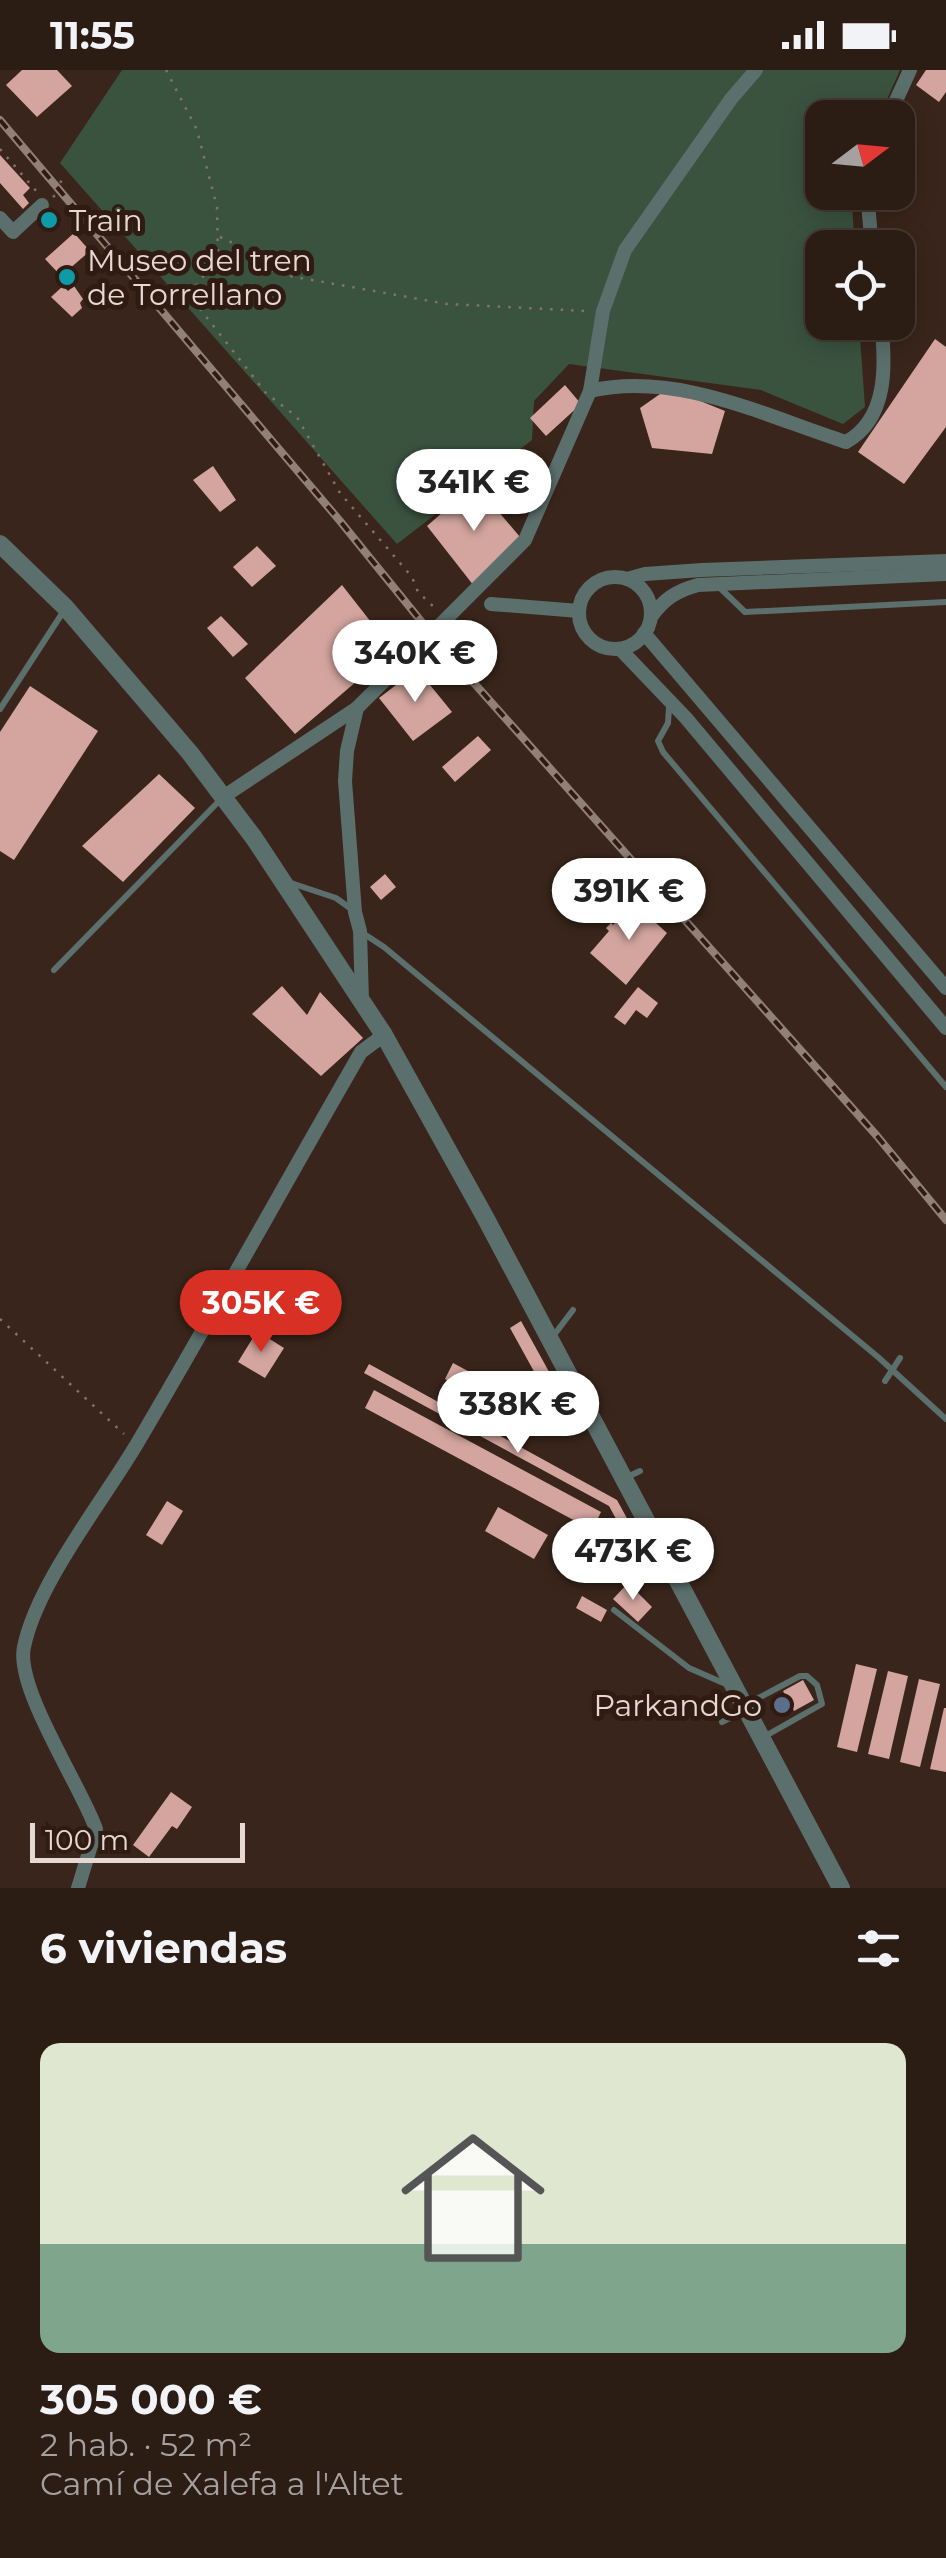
<!DOCTYPE html>
<html lang="es">
<head>
<meta charset="utf-8">
<style>
	:root { --surface:#2b1c14; --page:#33251d; --text:#f1f3f6; --muted:#a6a1a0; --line:#473a34; --accent:#d93025 }
	body { margin:0; font-family:Montserrat,sans-serif; background:var(--page); color:var(--text); height:100vh; display:flex; flex-direction:column; font-size:38px; white-space:nowrap }
	* { box-sizing:border-box; margin:0 }
	p { font-size:32px; color:var(--muted) }
	.icon { flex:none; width:55px; height:55px; fill:none; stroke:currentColor; stroke-width:2; stroke-linecap:round; stroke-linejoin:round }
	.map { position:relative; height:1818px; overflow:hidden }
	.details { display:flex; flex-direction:column; background:var(--surface); flex:1 }
	.details>* { flex:none }
	.needle { width:65px; rotate:74deg }
	.tools { position:absolute; left:805px; top:30px; display:grid; gap:20px }
	.tools a { display:grid; place-items:center; width:110px; height:110px; border-radius:20px; background:var(--surface); box-shadow:0 5px 25px #0003,0 0 0 2px var(--line); font-size:50px }
	.scale { position:absolute; left:30px; bottom:25px; width:215px; box-sizing:border-box; padding-left:10px; border:5px solid #e6d8d2; border-top:0; font-size:28px; line-height:35px; white-space:nowrap; color:#e6d8d2; -webkit-text-stroke:8px #2f1b12; paint-order:stroke }
	.price { position:absolute; translate:-50% -85px; padding:0 22px; border-radius:35px; background:#fff; color:#222; font-size:32px; line-height:65px; filter:drop-shadow(0 2px 5px #0008) }
	.price::after { content:''; position:absolute; left:50%; top:60px; width:30px; height:22px; margin-left:-15px; background:inherit; clip-path:polygon(0 0,100% 0,50% 100%) }
	.price.active { background:var(--accent); color:#fff }
	ul { padding:0; list-style:none }
	li { display:grid; align-content:center; gap:20px; height:530px; padding:0 40px }
	li+li { border-top:2px solid var(--line) }
	li span { display:grid; place-items:center; height:310px; border-radius:20px; color:#555 }
	li>.icon { margin-inline-start:auto }
	span .icon { width:180px; height:180px; fill:#fffc; stroke-width:1 }
	li b { font-size:42px }
	h2 { display:flex; justify-content:space-between; align-items:center; height:120px; padding:0 40px; font-size:42px }
	.status { display:flex; justify-content:space-between; align-items:center; height:70px; padding:0 50px; background:var(--surface); direction:ltr }
	.status svg { height:28px; fill:currentColor }
	.map>svg:first-child { display:block }
	.green { fill:#3a533f }
	.building { fill:#d3a59e }
	.lines { fill:none; stroke-linecap:round; stroke-linejoin:round }
	.path { stroke:#85736b; stroke-width:2.5; stroke-dasharray:2.5 8; stroke-linecap:butt }
	.service { stroke:#5b6f6c; stroke-width:6 }
	.minor { stroke:#5b6f6c; stroke-width:14 }
	.tertiary { stroke:#5b6f6c; stroke-width:18 }
	.rail-casing { stroke:#918078; stroke-width:8 }
	.rail { stroke:#2f1b12; stroke-width:4; stroke-dasharray:11; stroke-linecap:butt }
	.culture-dot { fill:#0f9aa8; stroke:#2f1b12; stroke-width:4 }
	.service-dot { fill:#5c6f8a; stroke:#2f1b12; stroke-width:4 }
	.labels { text-anchor:middle; dominant-baseline:central; stroke-width:10; stroke-linejoin:round; paint-order:stroke }
	.poi-label { font-size:30px; fill:#e6d8d2; stroke:#2f1b12; text-anchor:start }
</style>
</head>
<body>
<div class="status"><b>11:55</b><svg viewBox="0 0 49 12"><path d="M0 12V9h3v3zM5 12V6h3v6zM10 12V3h3v9zM15 12V0h3v12zM26 1h20v11H26zM47 4h2v5h-2z"/></svg></div>
<div class="map">
<svg width="946" height="1818" viewBox="0 0 946 1818">
	<rect width="100%" height="100%" fill="#39251b"/>
	<!-- green -->
	<path class="green" d="M122,0H900L879,47L822,48V122L851,123L855,177L822,178V252L859,253L865,337L843,354L761,320L569,294L534,331L532,370L397,474L60,93Z"/>
	<!-- building -->
	<g class="building">
		<path d="M22,0H57L72,16L37,47L6,15Z"/>
		<path d="M926,0H946V22L939,32L916,15Z"/>
		<path d="M0,85L30,118L23,125L29,133L23,139L0,113Z"/>
		<path d="M74,163L90,181L61,206L45,189Z"/>
		<path d="M63,216L68,221L74,216L83,229L80,233L82,238L72,247L51,227Z"/>
		<path d="M935,269L946,277V357L904,414L858,382Z"/>
		<path d="M565,315L581,334L546,366L530,348Z"/>
		<path d="M660,324H683L725,341L712,384L652,378L640,338Z"/>
		<path d="M213,396L236,430L220,442L193,410Z"/>
		<path d="M475,414L520,467L474,516L427,456Z"/>
		<path d="M257,476L276,496L252,517L233,497Z"/>
		<path d="M342,515L378,561L360,577L378,593L295,664L245,608Z"/>
		<path d="M221,546L248,574L233,587L207,558Z"/>
		<path d="M417,599L452,642L413,671L379,628Z"/>
		<path d="M30,616L98,661L14,790L0,781V662Z"/>
		<path d="M478,666L491,680L455,712L442,697Z"/>
		<path d="M159,704L195,738L123,812L82,776Z"/>
		<path d="M385,804L396,817L381,830L370,817Z"/>
		<path d="M634,833L667,863L626,915L590,883L609,861L606,858L611,853L613,855Z"/>
		<path d="M282,916L307,945L320,922L363,968L321,1006L252,944Z"/>
		<path d="M638,917L658,933L647,948L636,940L625,955L614,947Z"/>
		<path d="M521,1251L558,1318L547,1325L510,1258Z"/>
		<path d="M257,1261L284,1278L265,1308L238,1292Z"/>
		<path d="M453,1293L481,1308L473,1324L445,1309Z"/>
		<path d="M369,1294L617,1430L654,1498L645,1502L609,1436L364,1303Z"/>
		<path d="M501,1318L521,1329L512,1344L493,1333Z"/>
		<path d="M374,1320L601,1442L592,1460L365,1338Z"/>
		<path d="M167,1431L183,1441L162,1475L146,1465Z"/>
		<path d="M498,1437L548,1465L534,1489L485,1461Z"/>
		<path d="M628,1513L652,1537L638,1552L613,1529Z"/>
		<path d="M582,1526L607,1540L601,1552L576,1538Z"/>
		<path d="M856,1594L877,1599L857,1682L837,1677Z"/>
		<path d="M888,1601L908,1606L889,1689L868,1684Z"/>
		<path d="M919,1609L940,1614L920,1697L900,1692Z"/>
		<path d="M803,1610L814,1630L794,1641L783,1621Z"/>
		<path d="M944,1638H946V1702L930,1699Z"/>
		<path d="M171,1722L192,1737L177,1759L172,1756L149,1787L133,1775Z"/>
	</g>
	<g class="lines">
		<!-- path -->
		<g class="path">
			<path d="M166,0L197,60L217,137L218,187L189,225L266,323L297,347L340,423L412,507L418,522L435,538"/>
			<path d="M0,79L38,123"/>
			<path d="M53,127L65,116L60,111"/>
			<path d="M220,167L265,188L272,202L284,205L447,234L586,241"/>
			<path d="M0,1249L124,1364"/>
		</g>
		<!-- service -->
		<g class="service">
			<path d="M717,515L745,542L946,532"/>
			<path d="M669,637L668,653L658,671L663,682L946,1017"/>
			<path d="M0,639L65,539"/>
			<path d="M288,812L336,828L354,841"/>
			<path d="M361,862L384,877L878,1287L946,1349"/>
			<path d="M54,900L222,728"/>
			<path d="M551,1269L573,1240"/>
			<path d="M885,1311L900,1288"/>
			<path d="M559,1347L589,1354"/>
			<path d="M625,1408L640,1401"/>
			<path d="M614,1540L689,1598L728,1615"/>
			<path d="M749,1633L800,1606H807L817,1615L822,1634L762,1668"/>
			<path d="M722,1652L745,1640"/>
		</g>
		<!-- minor -->
		<g class="minor">
			<path d="M888,48L910,0"/>
			<path d="M867,122L872,178"/>
			<path d="M0,148L13,162L42,135"/>
			<path d="M590,321C677,301 765,346 846,372C888,349 886,295 881,252"/>
			<circle cx="615" cy="543" r="36"/>
			<path d="M627,509L645,504L702,500L946,491"/>
			<path d="M491,534L579,541"/>
			<path d="M651,547C664,529 676,521 698,515L946,504"/>
			<path d="M644,563L946,918"/>
			<path d="M620,579L686,648L946,958"/>
			<path d="M223,727L357,638"/>
			<path d="M362,931L360,861L355,842L345,711L347,681L357,638L525,470L590,321L603,241L625,180L731,29L756,0"/>
			<path d="M78,1818L96,1759C81,1716 15,1618 24,1577C37,1513 104,1430 138,1372C214,1243 286,1112 361,982L384,965"/>
		</g>
		<!-- tertiary -->
		<path class="tertiary" d="M0,474L66,538L190,683L254,768L384,965L485,1147L841,1818"/>
		<defs>
			<path id="rail" d="M0,50L340,451L442,577L877,1066L946,1150"/>
		</defs>
		<!-- rail casing -->
		<use href="#rail" class="rail-casing"/>
		<!-- rail -->
		<use href="#rail" class="rail"/>
	</g>
	<!-- markers -->
	<g class="culture-dot">
		<circle cx="49" cy="150" r="10"/>
		<circle cx="67" cy="207" r="10"/>
	</g>
	<circle class="service-dot" cx="782" cy="1635" r="10"/>
	<g class="labels">
		<!-- poi labels -->
		<g class="poi-label">
			<text x="69" y="150">Train</text>
			<text x="87" y="190">Museo del tren<tspan x="87" dy="34">de Torrellano</tspan></text>
			<text x="762" y="1635" text-anchor="end">ParkandGo</text>
		</g>
	</g>
</svg>
<div class="tools">
<a><svg class="needle" viewBox="-14 -14 28 28"><path d="M0-13l5 13h-10z" fill="#e53935"/><path d="M0 13l5-13h-10z" fill="#a6a1a0"/></svg></a>
<a><svg class="icon" aria-label="locate" viewBox="0 0 24 24"><circle cx="12" cy="12" r="6"/><path d="M12 2v4M12 18v4M2 12h4M18 12h4"/></svg></a>
</div>
<div class="scale">100 m</div>
<b class="price" style="left:474px;top:464px">341K €</b>
<b class="price" style="left:415px;top:635px">340K €</b>
<b class="price" style="left:629px;top:873px">391K €</b>
<b class="price active" style="left:261px;top:1285px">305K €</b>
<b class="price" style="left:518px;top:1386px">338K €</b>
<b class="price" style="left:633px;top:1533px">473K €</b>
</div>
<section class="details">
<h2>6 viviendas<svg class="icon" aria-label="filters" viewBox="0 0 24 24"><path d="M4 7h16M4 17h16"/><circle cx="9" cy="7" r="2"/><circle cx="15" cy="17" r="2"/></svg></h2>
<ul>
<li><span style="background:linear-gradient(#dfe7d0 65%,#7fa58c 0)"><svg class="icon" aria-label="home" viewBox="0 0 24 24"><path d="M3 11l9-7 9 7M6 9v11h12V9"/></svg></span><div><b>305 000 €</b><p>2 hab. · 52 m²</p><p>Camí de Xalefa a l'Altet</p></div></li>
</ul>
</section>
</body>
</html>
